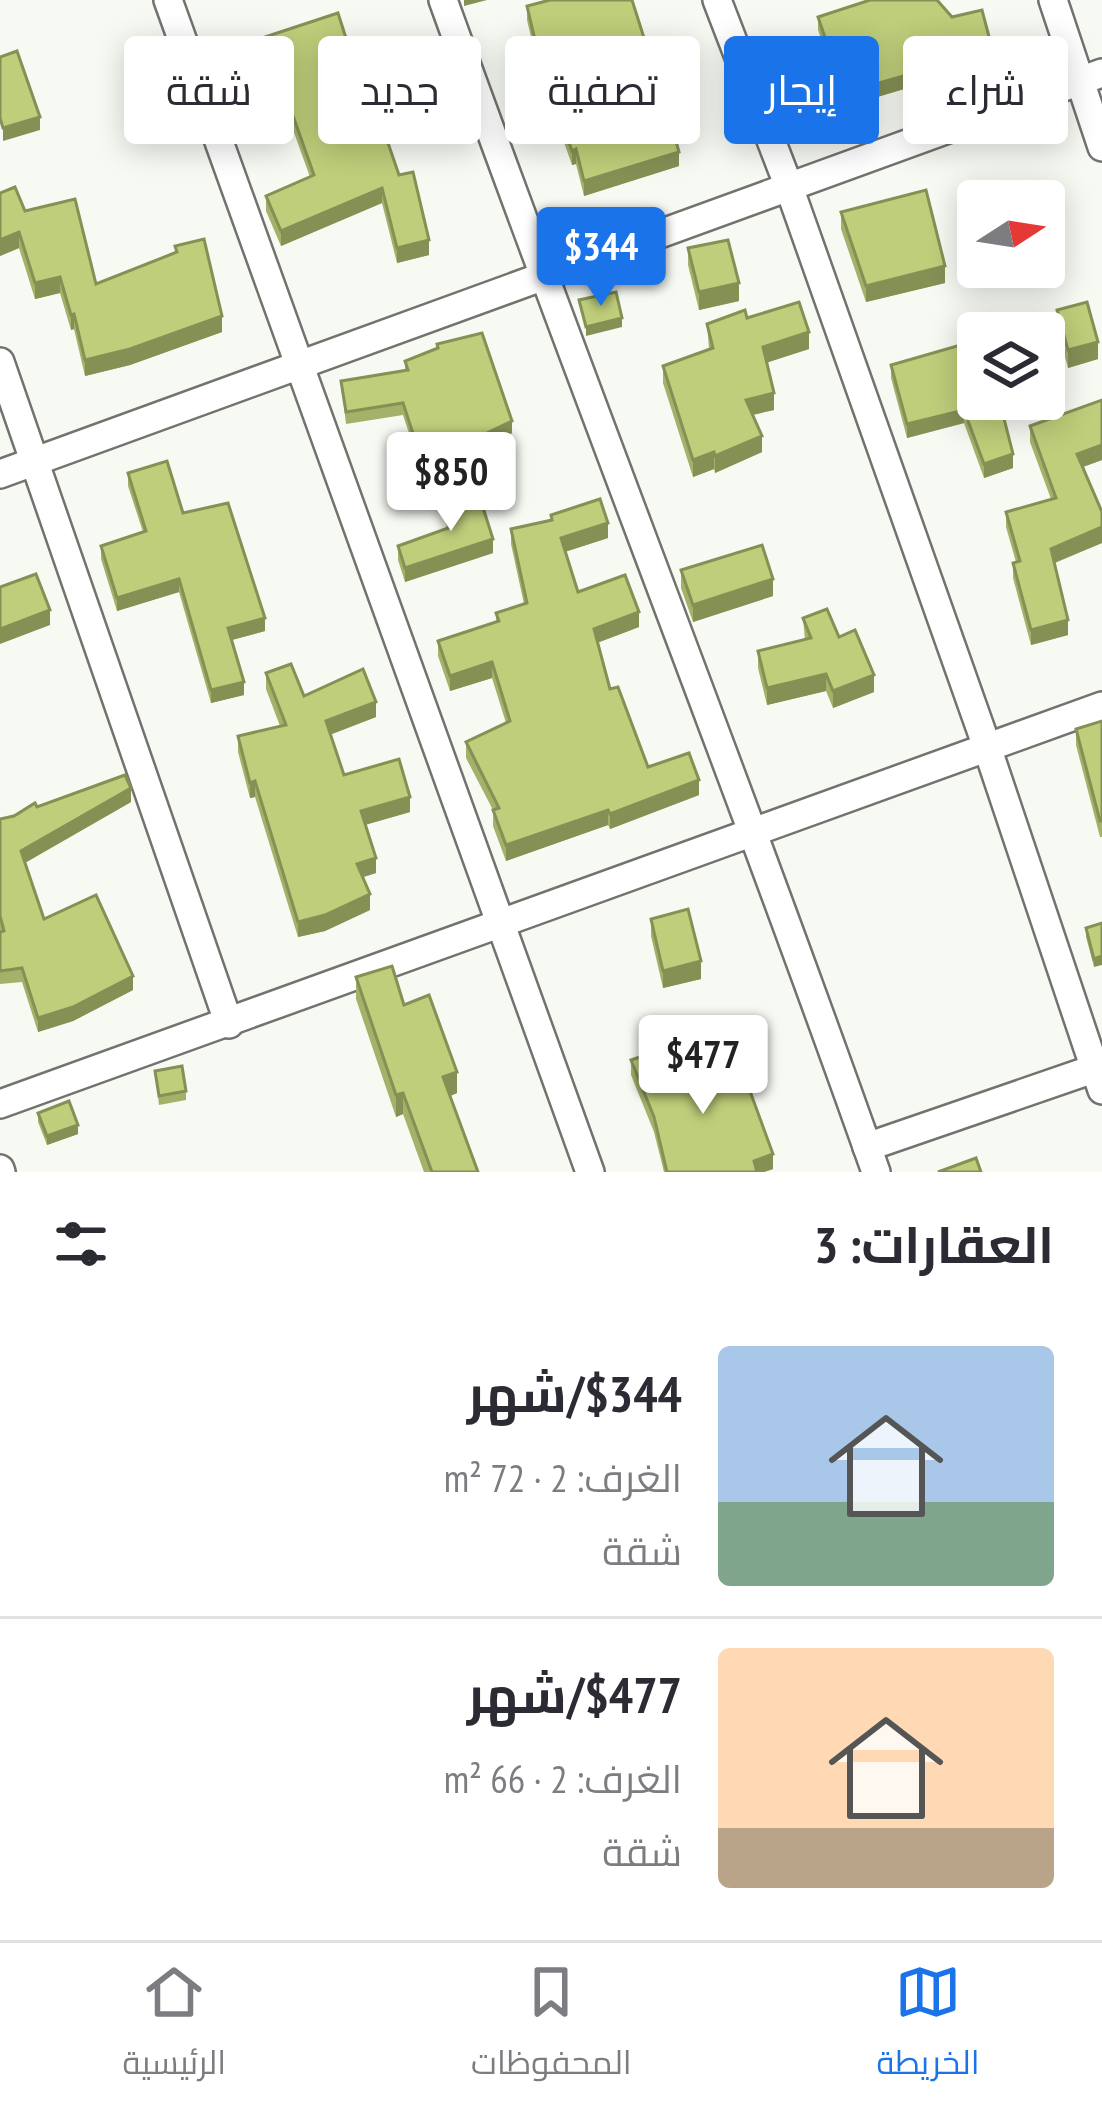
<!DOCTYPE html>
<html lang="ar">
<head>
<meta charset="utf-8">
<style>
	:root { --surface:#fff; --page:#f7f7f7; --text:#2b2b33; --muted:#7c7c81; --line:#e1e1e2; --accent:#1a73e8 }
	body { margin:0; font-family:"PT Sans Narrow",Cairo,sans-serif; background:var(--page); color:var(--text); direction:rtl; height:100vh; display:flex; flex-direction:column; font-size:45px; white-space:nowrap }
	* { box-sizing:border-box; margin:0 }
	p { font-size:39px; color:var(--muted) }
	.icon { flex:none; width:66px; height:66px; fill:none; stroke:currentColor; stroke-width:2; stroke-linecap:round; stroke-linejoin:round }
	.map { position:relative; height:1172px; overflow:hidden; direction:ltr }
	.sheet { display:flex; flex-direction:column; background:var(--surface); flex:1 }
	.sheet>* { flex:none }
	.hud { position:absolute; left:36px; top:36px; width:1032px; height:108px; direction:rtl; display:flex; gap:24px }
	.needle { width:78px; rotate:78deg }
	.buttons { position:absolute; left:957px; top:180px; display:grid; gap:24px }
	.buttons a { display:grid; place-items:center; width:108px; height:108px; border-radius:12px; background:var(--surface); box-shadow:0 6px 30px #0003; font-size:60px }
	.price { position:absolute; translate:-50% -102px; padding:0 27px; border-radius:12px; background:#fff; color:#222; font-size:39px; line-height:78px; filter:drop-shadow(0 3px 6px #0008) }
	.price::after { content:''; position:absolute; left:50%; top:72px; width:36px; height:27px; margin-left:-18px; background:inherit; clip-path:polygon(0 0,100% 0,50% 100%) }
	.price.current { background:var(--accent); color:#fff }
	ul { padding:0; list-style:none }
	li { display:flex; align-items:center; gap:36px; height:300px; padding:0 48px }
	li+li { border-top:3px solid var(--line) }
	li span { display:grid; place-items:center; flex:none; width:336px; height:240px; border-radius:12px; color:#555 }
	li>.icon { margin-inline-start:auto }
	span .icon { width:144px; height:144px; fill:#fffc; stroke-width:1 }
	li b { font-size:51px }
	h2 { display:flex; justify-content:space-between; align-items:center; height:144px; padding:0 48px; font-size:51px }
	.chip { padding:0 42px; border-radius:12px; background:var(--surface); box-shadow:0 6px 30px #0003; font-size:42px; line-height:108px }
	.chip.current { background:var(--accent); color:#fff }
	.dock { display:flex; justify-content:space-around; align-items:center; height:168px; border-top:3px solid var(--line); background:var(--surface); font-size:33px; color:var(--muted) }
	.dock a { display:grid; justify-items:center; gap:6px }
	.dock .current { color:var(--accent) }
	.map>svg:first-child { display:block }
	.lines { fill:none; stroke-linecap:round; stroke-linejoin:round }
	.minor-casing { stroke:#72736e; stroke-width:32 }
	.minor { stroke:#fff; stroke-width:27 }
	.wall { fill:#a3b169 }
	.shaded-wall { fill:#859055 }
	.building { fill:#bece7a; stroke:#859055; stroke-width:3 }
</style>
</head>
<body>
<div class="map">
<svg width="1102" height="1172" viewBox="0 0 1102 1172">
	<rect width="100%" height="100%" fill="#f7f9f3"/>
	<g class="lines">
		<defs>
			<g id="minor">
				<path d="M168,0L590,1172"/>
				<path d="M443,0C584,392 737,779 876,1172"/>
				<path d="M717,0L789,187L987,747L1102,1090"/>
				<path d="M1053,0L1102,147"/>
				<path d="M0,362L229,1024"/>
				<path d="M0,474L1102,73"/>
				<path d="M0,1104L1102,706"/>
				<path d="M867,1147L1102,1066"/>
				<path d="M0,1169L1,1172"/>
			</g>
		</defs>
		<!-- minor casing -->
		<use href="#minor" class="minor-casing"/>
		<!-- minor -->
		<use href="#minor" class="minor"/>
	</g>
	<!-- wall -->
	<g class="wall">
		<path d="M527,6L652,78L606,92L622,136L679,166L584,196L576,164L572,165L540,75L527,20Z"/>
		<path d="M818,17L992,62L914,81V86L844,107L818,30Z"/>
		<path d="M265,37L352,57H394L441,95L379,118L399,175L429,255L397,263L382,203L281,246L266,211V196L310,177L265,52Z"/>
		<path d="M0,193L25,211L96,284L175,253V246L222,332L130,365L85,376L74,329L71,330L60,293L35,299L19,248L0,256Z"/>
		<path d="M841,212L945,283L866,302L841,229Z"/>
		<path d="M688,248L739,301L699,310L688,265Z"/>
		<path d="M1057,310L1098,359L1068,368L1057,328Z"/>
		<path d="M747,318L809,349L766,362L774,410L753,415L762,452L715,473L714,469L693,477L663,383V366L709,349L707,324Z"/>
		<path d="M978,340L1013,468L984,478L964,423L907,438L891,378V365Z"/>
		<path d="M405,361L512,433L464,456L421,470L403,415L346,424L341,381L405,370Z"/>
		<path d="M1030,426L1102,460L1083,467L1102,543L1055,563L1068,635L1031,645L1013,578V563L1016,562L1006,527V512L1051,499L1030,442Z"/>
		<path d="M128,473L183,513L265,631L232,640L244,695L211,703L179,592L117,611L101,559V546L143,532L128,486Z"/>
		<path d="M445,506L493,553L405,582L398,560V546L447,528L445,520Z"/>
		<path d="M551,515L608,538L565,552L578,592L639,627L597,643L610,689L648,767L699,795L610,829L608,825L506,861L493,826V810L466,758V742L506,723L492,678L450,691L438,656V641L496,622V613L524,604L511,544V529L551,520Z"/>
		<path d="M681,570L773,596L693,622L681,588Z"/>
		<path d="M803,618L839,637L874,692L833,708L826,691L767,705L758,668V651L805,640Z"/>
		<path d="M266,673L304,696L376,717L330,735L344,775L410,812L365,825L376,873L363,877L370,910L325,931L298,937L255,797L250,798L238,752V736L280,726L266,689Z"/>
		<path d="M1102,721V837H1100L1076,745V729Z"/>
		<path d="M131,802L25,863L44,919L133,990L73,1021L38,1032L22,982L0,984V819L37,807Z"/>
		<path d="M651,919L701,979L663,988L651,936Z"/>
		<path d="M1102,923L1094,967L1086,937V928Z"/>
		<path d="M356,977L457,1093L450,1096L478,1172H424L403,1114L396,1117L356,999Z"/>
		<path d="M631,1060L678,1080L773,1169L764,1172H664L654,1132L631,1075Z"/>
		<path d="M155,1071L186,1091V1100L159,1105Z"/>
		<path d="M38,1113L78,1134L47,1145L38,1122Z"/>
	</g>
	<!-- shaded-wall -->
	<g class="shaded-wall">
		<path d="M464,0H487L464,6Z"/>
		<path d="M992,48V62L914,81V86L844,107V93L913,68Z"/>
		<path d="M652,63V78L601,94V79Z"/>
		<path d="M441,80V95L375,120V105Z"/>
		<path d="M40,117V130L3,141V128Z"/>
		<path d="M576,149V164L572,165V151Z"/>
		<path d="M679,152V166L584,196V181Z"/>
		<path d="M382,188V203L281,246V231Z"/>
		<path d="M19,232V248L0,256V240Z"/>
		<path d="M429,240V255L397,263V248Z"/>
		<path d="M945,266V283L866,302V286Z"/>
		<path d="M60,277V293L35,299V283Z"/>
		<path d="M739,283V301L699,310V292Z"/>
		<path d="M74,314V329L71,330V315Z"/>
		<path d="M222,316V332L130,365L85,376V360Z"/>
		<path d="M622,318V327L586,336V327Z"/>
		<path d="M809,332V349L763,364V347Z"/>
		<path d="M1098,342V359L1068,368V350Z"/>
		<path d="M774,393V410L746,416V400Z"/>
		<path d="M964,410V423L907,438V424Z"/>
		<path d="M512,421V433L464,456L421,470V458Z"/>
		<path d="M762,436V452L715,473V456Z"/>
		<path d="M1102,445V460L1077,469V454Z"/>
		<path d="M714,452V469L693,477V460Z"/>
		<path d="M1013,454V468L984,478V464Z"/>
		<path d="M608,523V538L561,553V538Z"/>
		<path d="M1102,527V543L1051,564V549Z"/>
		<path d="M493,539V553L405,582V568Z"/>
		<path d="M179,579V592L117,611V598Z"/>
		<path d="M773,579V596L693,622V605Z"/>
		<path d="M50,610V625L0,644V629Z"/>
		<path d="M639,612V627L594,644V629Z"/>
		<path d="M265,618V631L228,641V628Z"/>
		<path d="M1068,620V635L1031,645V630Z"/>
		<path d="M492,662V678L450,691V676Z"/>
		<path d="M826,674V691L767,705V688Z"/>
		<path d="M874,675V692L833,708V691Z"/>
		<path d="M244,682V695L211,703V690Z"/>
		<path d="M376,702V717L326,736V721Z"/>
		<path d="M699,780V795L610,829V814Z"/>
		<path d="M255,781V797L250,798V783Z"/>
		<path d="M131,788V802L21,865V851Z"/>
		<path d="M410,797V812L361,826V811Z"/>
		<path d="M608,810V825L506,861V845Z"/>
		<path d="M376,858V873L357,879V864Z"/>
		<path d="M370,894V910L325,931L298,937V922Z"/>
		<path d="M1102,956V965L1094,967V959Z"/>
		<path d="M701,961V979L663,988V971Z"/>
		<path d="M133,976V990L73,1021L38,1032V1018Z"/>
		<path d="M457,1072V1093L443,1099V1077Z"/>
		<path d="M403,1093V1114L396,1117V1095Z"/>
		<path d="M78,1125V1134L47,1145V1136Z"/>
		<path d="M773,1154V1169L764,1172H754V1161Z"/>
	</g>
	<!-- building -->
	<g class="building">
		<path d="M550,0H632L652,63L601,79L622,136L671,123L679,152L584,181L576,149L572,151L540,61L527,6Z"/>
		<path d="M870,0H937L952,17L982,10L992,48L913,68L914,73L844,93L818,17Z"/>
		<path d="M338,13L352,57L390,45L394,57L429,45L441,80L375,105L399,175L413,172L429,240L397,248L382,188L281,231L266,196L314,175L265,37Z"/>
		<path d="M17,51L40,117L3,128L0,118V57Z"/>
		<path d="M15,187L25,211L75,199L96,284L177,252L175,246L204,239L222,316L130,349L85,360L74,314L71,315L60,277L35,283L19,232L0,240V193Z"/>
		<path d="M926,190L945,266L866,286L841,212Z"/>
		<path d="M728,240L739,283L699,292L688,248Z"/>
		<path d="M616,292L622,318L586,327L579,300Z"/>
		<path d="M799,302L809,332L763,347L774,393L746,400L762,436L715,456L714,452L693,460L663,366L713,348L707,324L745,310L747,318Z"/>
		<path d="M1087,302L1098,342L1068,350L1057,310Z"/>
		<path d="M482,333L512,421L464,444L421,458L403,403L346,412L341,381L408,370L405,361L438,348L437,344Z"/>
		<path d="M978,340V399H999L1013,454L984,464L964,410L907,424L891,365Z"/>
		<path d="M1102,400V445L1077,454L1102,512V527L1051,549L1068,620L1031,630L1013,563L1020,561L1006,512L1056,498L1030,426Z"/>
		<path d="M167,461L183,513L228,503L265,618L228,628L244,682L211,690L179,579L117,598L101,546L146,531L128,473Z"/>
		<path d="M479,495L493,539L405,568L398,546L451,527L445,506Z"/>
		<path d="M600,499L608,523L561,538L578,592L625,575L639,612L594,629L610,689L618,687L648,767L689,753L699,780L610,814L608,810L506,845L493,810L499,808L466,742L510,721L492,662L450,676L438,641L499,621L496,613L527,603L511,529L552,520L551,515Z"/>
		<path d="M762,545L773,579L693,605L681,570Z"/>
		<path d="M36,574L50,610L0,629V587Z"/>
		<path d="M827,609L839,637L855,630L874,675L833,691L826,674L767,688L758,651L811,638L803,618Z"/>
		<path d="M291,664L304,696L363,669L376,702L326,721L344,775L399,759L410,797L361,811L376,858L357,864L370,894L325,915L298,922L255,781L250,783L238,736L286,725L266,673Z"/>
		<path d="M1102,721V821H1100L1076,729Z"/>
		<path d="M125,775L131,788L21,851L44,919L96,895L133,976L73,1007L38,1018L22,968L0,971V932L4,931L0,916V819L14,816L35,803L37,807Z"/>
		<path d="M688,909L701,961L663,971L651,919Z"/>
		<path d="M1102,923V956L1094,959L1086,928Z"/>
		<path d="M392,966L404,1005L429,995L457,1072L443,1077L478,1172H432L403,1093L396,1095L356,977Z"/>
		<path d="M667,1048L678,1080L740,1064L773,1154L754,1161L757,1172H667L654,1117L631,1060Z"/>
		<path d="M182,1066L186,1091L159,1096L155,1071Z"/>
		<path d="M69,1101L78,1125L47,1136L38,1113Z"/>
		<path d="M976,1158L981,1172H938Z"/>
	</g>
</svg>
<div class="buttons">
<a><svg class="needle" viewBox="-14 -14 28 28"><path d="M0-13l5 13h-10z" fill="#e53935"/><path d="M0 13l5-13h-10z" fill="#7c7c81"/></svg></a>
<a><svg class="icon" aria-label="layers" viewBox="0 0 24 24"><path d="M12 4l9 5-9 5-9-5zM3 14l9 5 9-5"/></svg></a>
</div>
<b class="price current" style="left:601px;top:309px">$344</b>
<b class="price" style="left:451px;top:534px">$850</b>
<b class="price" style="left:703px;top:1117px">$477</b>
<div class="hud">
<a class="chip">شراء</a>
<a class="chip current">إيجار</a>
<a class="chip">تصفية</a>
<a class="chip">جديد</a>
<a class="chip">شقة</a>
</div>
</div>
<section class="sheet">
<h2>العقارات: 3<svg class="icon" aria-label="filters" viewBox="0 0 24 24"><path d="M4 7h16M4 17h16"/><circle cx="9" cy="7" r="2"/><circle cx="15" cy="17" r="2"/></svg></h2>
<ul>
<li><span style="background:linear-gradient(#a9c7e8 65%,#7fa58c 0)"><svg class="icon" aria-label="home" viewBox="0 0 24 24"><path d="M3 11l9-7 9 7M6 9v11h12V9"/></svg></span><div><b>$344/شهر</b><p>الغرف: 2 · 72 m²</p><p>شقة</p></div></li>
<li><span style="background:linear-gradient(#ffd9b3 75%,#b9a48a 0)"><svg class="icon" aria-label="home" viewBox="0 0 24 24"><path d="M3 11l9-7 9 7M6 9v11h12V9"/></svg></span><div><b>$477/شهر</b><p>الغرف: 2 · 66 m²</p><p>شقة</p></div></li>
</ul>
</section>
<nav class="dock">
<a class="current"><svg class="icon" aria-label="map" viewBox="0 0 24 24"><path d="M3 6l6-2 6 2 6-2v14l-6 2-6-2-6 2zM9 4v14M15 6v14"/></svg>الخريطة</a>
<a><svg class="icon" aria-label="saved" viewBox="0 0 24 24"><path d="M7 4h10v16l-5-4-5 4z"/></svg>المحفوظات</a>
<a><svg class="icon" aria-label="home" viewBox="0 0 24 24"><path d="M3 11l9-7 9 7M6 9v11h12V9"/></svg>الرئيسية</a>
</nav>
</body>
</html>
